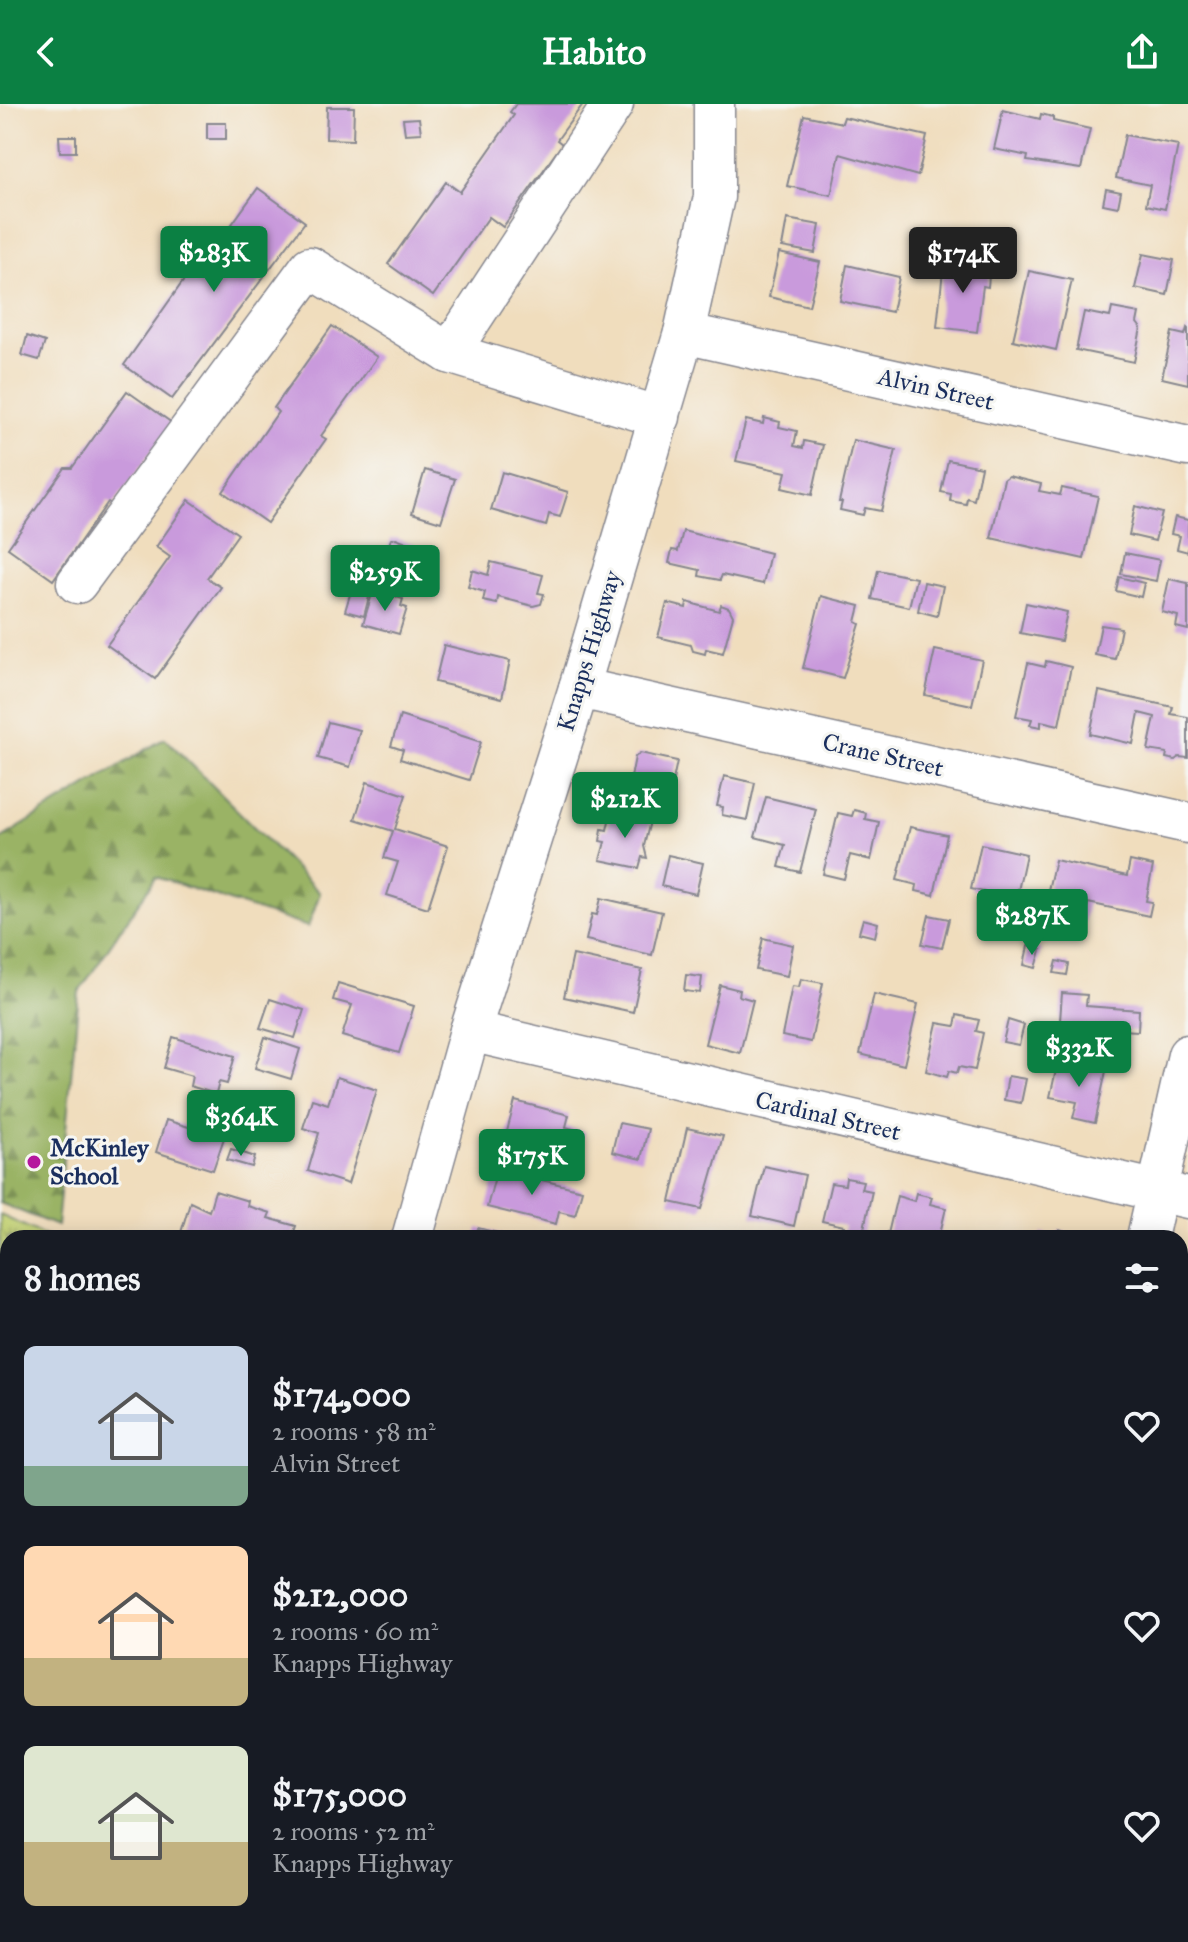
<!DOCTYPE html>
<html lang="en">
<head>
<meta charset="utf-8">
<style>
	:root { --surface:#171b24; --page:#242831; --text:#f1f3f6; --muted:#9ea1a6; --accent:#0b8043 }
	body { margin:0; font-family:"IM FELL Great Primer",serif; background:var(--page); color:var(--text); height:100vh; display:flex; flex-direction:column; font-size:30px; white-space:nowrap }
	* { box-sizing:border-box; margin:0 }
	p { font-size:26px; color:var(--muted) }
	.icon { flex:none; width:44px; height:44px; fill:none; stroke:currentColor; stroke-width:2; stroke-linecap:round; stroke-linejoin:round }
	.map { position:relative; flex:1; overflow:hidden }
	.sheet { position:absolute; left:0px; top:1126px; width:1188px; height:712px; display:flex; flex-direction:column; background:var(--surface); border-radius:24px 24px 0 0; box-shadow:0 4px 20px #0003 }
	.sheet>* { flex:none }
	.price { position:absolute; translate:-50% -68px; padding:0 18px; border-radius:8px; background:var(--accent); color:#fff; font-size:26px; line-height:52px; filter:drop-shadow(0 2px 4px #0008) }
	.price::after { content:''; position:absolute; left:50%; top:48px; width:24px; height:18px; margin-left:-12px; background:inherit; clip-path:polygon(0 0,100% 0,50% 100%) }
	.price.selected { background:#222; color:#fff }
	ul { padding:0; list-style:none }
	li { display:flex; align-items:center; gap:24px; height:200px; padding:0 24px }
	li span { display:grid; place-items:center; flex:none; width:224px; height:160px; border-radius:12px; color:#555 }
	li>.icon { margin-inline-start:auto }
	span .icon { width:96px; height:96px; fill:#fffc; stroke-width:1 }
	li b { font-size:34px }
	h2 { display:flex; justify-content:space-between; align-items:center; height:96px; padding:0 24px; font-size:34px }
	header { display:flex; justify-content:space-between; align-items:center; height:104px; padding:0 24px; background:var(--accent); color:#fff; font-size:36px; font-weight:800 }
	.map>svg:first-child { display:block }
	.grass { fill:url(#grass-tufts); stroke:#6f8068; stroke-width:2 }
	.forest { fill:url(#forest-firs); stroke:#5a7162; stroke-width:2 }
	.pitch { fill:#c3d173; stroke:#6f8068; stroke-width:2 }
	.building { fill:#c99adc }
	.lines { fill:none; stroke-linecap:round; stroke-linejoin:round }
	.minor-casing { stroke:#86868e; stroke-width:43 }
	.minor { stroke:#fff; stroke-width:40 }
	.poi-dot { fill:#b5179e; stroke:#f6f6f2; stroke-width:3 }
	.labels { text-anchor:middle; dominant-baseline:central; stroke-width:6; stroke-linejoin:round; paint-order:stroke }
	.street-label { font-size:24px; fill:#1b2f5e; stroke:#f6f6f2 }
	.poi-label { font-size:24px; font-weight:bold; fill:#1b2f5e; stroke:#f6f6f2; text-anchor:start }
</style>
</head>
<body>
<header><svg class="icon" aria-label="back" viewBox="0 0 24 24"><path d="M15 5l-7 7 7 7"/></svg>Habito<svg class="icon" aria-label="share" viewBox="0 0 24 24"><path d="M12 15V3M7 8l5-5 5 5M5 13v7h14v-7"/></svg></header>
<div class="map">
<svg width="1188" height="1838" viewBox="0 0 1188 1838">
	<defs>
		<pattern id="grass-tufts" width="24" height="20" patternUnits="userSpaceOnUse" patternTransform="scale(2)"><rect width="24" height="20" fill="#c3d173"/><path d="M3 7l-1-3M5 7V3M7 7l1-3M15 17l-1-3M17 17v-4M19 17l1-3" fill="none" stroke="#a7b466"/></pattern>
		<pattern id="forest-firs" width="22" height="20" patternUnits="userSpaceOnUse" patternTransform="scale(2)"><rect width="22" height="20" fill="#9ab365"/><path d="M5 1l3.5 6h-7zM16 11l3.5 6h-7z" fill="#7d9256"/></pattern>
	</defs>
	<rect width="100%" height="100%" fill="#f6f6f2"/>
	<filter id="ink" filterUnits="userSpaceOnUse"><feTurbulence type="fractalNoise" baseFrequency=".0125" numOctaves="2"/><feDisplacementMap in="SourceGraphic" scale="16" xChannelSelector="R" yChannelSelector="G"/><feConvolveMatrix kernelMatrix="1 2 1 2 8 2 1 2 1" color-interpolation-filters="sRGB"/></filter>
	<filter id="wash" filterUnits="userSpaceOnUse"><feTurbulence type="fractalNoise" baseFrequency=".006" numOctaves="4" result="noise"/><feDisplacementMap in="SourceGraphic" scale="32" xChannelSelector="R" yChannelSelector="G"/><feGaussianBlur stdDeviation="1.8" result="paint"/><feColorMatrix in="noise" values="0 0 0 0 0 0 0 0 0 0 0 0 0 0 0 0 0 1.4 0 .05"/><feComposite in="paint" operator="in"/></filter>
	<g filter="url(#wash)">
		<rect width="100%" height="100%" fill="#f0ddbd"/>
		<!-- grass -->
		<path class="grass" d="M0,1111L51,1134H8V1457H0Z"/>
		<!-- forest -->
		<path class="forest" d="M165,634L320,789L308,823L156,773L79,888L57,1122L0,1099V735Z"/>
		<!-- pitch -->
		<path class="pitch" d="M0,1186L8,1188V1410L0,1408Z"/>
		<g id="blocks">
			<!-- building -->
			<g class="building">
				<path d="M516,0H583L557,36L562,40L503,123L489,113L433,192L388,160L446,78L460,88L514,11L510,8Z"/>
				<path d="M327,3H354L353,36L326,35Z"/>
				<path d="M1003,6L1040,15L1041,10L1053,13V17L1090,25L1081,65L1027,57L1028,52L994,45Z"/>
				<path d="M804,11L842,19L844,13L927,32L918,72L840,50L831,91L787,82Z"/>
				<path d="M419,14L421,29L405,30L403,15Z"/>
				<rect x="207" y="19" width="19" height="16"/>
				<path d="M1125,31L1178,41L1165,105L1146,101L1150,81L1116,74Z"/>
				<path d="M59,32H76V48H60Z"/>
				<path d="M258,84L305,118L172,295L124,261L189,169L194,173Z"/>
				<path d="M1106,85L1121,88L1118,103L1103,100Z"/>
				<path d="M787,115L820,121L815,149L782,143Z"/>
				<path d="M779,149L820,158L809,202L769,193Z"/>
				<path d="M1143,150L1174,156L1167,191L1135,184Z"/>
				<path d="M944,157L1000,164L999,173L989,172L988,183L983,182L977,228L937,223Z"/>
				<path d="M847,161L899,173L892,208L840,197Z"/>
				<path d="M1029,167L1072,176L1056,246L1013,236Z"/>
				<path d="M1112,204L1139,209L1137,219L1141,224L1134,258L1076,246L1084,208L1110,213Z"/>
				<path d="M332,222L377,253L321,332L326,335L267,419L223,388L278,308L274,304Z"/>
				<path d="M1187,224L1188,225V280L1162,274L1172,228L1185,231Z"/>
				<path d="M27,232L45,238L39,256L22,251Z"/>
				<path d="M127,287L172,319L113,401L108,398L53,476L8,444L65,364H72Z"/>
				<path d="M764,314L780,318L779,323L797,327L794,342L803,344L804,337L823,341L812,391L782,384L786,368L736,357L746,316L763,320Z"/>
				<path d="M853,336L896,346L881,407L865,404L863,411L840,406L842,398H839Z"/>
				<path d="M948,356L981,363L974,396L967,394L966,400L950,397L951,390L941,388Z"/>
				<path d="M425,366L455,375L441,418L412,409Z"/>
				<path d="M502,368L568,388L560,413L549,410L546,422L491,406Z"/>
				<path d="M1008,372L1041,380L1039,387L1060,391L1062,384L1098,392L1084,455L991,434L1004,375Z"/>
				<path d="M189,396L238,430L207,474L221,483L155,575L107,541L170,453L156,443Z"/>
				<path d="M1135,402L1162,409L1155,437L1129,431Z"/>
				<path d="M1175,413L1188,416V448L1177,445L1180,432L1171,430Z"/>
				<path d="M683,427L770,449L763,480L722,471L720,476L699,472L700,466L669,459L672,446L678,447Z"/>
				<path d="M396,434L427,446L410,491L375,479L391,435Z"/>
				<path d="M1125,449L1160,456L1156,477L1121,470Z"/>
				<path d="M491,458L543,471L538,489L544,490L541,500L533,502L498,493L497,500L483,497L485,488L468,483L472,466L488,471Z"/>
				<path d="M878,466L916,474L909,503L872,495Z"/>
				<path d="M1119,473L1144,479L1141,493L1116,487Z"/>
				<path d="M1169,475L1188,479V526L1176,523L1178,512L1162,508Z"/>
				<path d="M924,478L943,482L937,512L918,507Z"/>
				<path d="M352,484L370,489L364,512L345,507Z"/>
				<path d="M373,487L403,495L401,502L407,504L399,530L363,520Z"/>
				<path d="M821,492L860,502L856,518L860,520L843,574L803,564Z"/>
				<path d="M687,498L719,507L721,501L729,504L733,512L723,549L706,545L705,550L693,547L691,541L658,533L667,499L686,504Z"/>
				<path d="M1026,499L1067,508L1061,537L1020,529Z"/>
				<path d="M1101,521L1121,524L1115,555L1095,551Z"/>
				<path d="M444,541L510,557L502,594L435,578Z"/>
				<path d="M935,546L982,556L972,601L925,591Z"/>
				<path d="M1046,557L1071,563L1059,621L1041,617V623L1030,621L1032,615L1016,612L1028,559L1045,563Z"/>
				<path d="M1099,587L1173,603L1171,610L1188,613V654L1179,653L1175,656L1166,654L1167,649L1148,646L1155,613L1139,609L1133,640L1090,630Z"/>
				<path d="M400,612L481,638L469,676L400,655L403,646L391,642Z"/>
				<path d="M328,618L360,626L350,663L318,654Z"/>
				<path d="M640,649L677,657L669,696L652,693L650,704L626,699L635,653Z"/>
				<path d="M724,672L755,679L747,716L722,711L723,703L717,702Z"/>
				<path d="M367,678L406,691L395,725L448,742L428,804L387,791L398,758L384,754L393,727L355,715Z"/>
				<path d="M766,693L816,705L800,768L779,763L785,741L755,733Z"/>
				<path d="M854,706L866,709L865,715L879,718L871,756L850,751L844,775L823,770L838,709L852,712Z"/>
				<path d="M611,708L650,717L644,742L647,754L642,753L639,764L600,756L605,738L600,737L602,725L607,726Z"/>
				<path d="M910,723L947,731L934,791L916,787L917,781L897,776Z"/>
				<path d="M981,740L1026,750L1016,796L996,791L994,800L982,797L984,788L971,785Z"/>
				<path d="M668,751L703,759L696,790L661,782Z"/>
				<path d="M1055,756L1127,772L1130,757L1153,762L1146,797L1152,798L1149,812L1088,799L1082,825L1041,816Z"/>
				<path d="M601,794L662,808L652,851L586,836L592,810L597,811Z"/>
				<path d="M929,811L949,815L942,844L922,840Z"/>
				<path d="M863,815L878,819L875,833L859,829Z"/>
				<path d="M763,834L793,841L787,872L756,866Z"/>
				<path d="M1028,842L1041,846L1036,864L1024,861Z"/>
				<path d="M573,851L642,866L633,908L564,893Z"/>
				<path d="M1057,857L1069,860L1067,871L1054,869Z"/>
				<path d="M686,871L702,873L700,889L684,887Z"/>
				<path d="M801,875L823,879L811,938L782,932L792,882L799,883Z"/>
				<path d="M338,879L414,902L399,949L342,932L352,901L333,896Z"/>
				<path d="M720,881L740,886L739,892L753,896L740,949L705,940Z"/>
				<path d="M1062,889L1087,891L1086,902L1139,906L1138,927L1121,926V936L1059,931Z"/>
				<path d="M874,890L918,900L904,961L860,950Z"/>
				<path d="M270,895L304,906L295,934L260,924Z"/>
				<path d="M957,911L979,916L976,927L983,929L975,966L959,963L957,969L949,967L947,973L926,967L937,919L955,922Z"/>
				<path d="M1008,916L1024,921L1019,941L1003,938Z"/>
				<path d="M173,933L235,952L227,980L219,978L216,990L190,982L192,972L164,964Z"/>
				<path d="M265,933L300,945L291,975L255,964Z"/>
				<path d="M1058,957L1106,967L1095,1019L1073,1014L1077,998L1050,993Z"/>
				<path d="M1008,972L1026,975L1021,999L1004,996Z"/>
				<path d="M337,973L377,986L348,1080L308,1067L319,1029L303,1024L312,995L328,1000Z"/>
				<path d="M515,997L569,1011L566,1023L584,1028L578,1054L505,1035Z"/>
				<path d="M166,1016L224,1034L213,1066L156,1048Z"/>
				<path d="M619,1019L648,1025L641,1055L612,1048Z"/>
				<path d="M687,1024L723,1032L702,1105L670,1098Z"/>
				<path d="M231,1045L255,1053L252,1063L227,1056Z"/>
				<path d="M764,1062L805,1071L794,1122L752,1112Z"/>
				<path d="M497,1065L582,1086L575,1111L559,1107L556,1120L487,1103Z"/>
				<path d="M846,1074L863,1077L861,1085L872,1087L862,1134H842L844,1122L822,1117L831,1079L845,1081Z"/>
				<path d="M215,1087L248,1097L247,1102L270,1109L268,1114L296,1122L292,1134L180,1132L190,1098L209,1107Z"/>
				<path d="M916,1089L932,1093L930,1100L946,1104L939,1134H887L897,1092L914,1097Z"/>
				<path d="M478,1124L513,1133V1134H476Z"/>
				<path d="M1059,1126L1075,1130L1074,1134H1041L1042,1129L1057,1132Z"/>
				<path d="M1180,1294L1188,1296V1343L1180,1341Z"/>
				<path d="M1180,1367L1188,1368L1185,1414L1180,1413Z"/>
				<path d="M1180,1541L1188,1542V1599L1180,1598Z"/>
				<rect x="0" y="1661" width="8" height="29"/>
				<path d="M1180,1668L1188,1670V1707L1180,1705Z"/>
				<path d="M1188,1756V1783L1181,1782Z"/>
				<path d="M459,1830H489L487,1838H457Z"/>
				<path d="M688,1830H721L735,1836L736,1830H788L787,1838H686Z"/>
				<path d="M819,1830H825L854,1838H817Z"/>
				<path d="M22,1832L45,1834V1838H21Z"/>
			</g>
		</g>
	</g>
	<g filter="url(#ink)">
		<use href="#blocks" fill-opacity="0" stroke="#86868e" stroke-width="2"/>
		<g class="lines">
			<defs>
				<g id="minor">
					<path d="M684,229L1188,342"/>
					<path d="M449,249L613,0"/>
					<path d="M77,479L310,163L449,249L660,313"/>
					<path d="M579,584L1188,719"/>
					<path d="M470,927L1188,1094"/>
					<path d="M412,1134L470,927L579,584L684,229L714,93V0"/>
					<path d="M1147,1134L1188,951"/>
					<path d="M1180,1469L1188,1471"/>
					<path d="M0,1512L8,1513"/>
					<path d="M0,1765H8"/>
					<path d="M1133,1830L1167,1838"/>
					<path d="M317,1838L318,1830"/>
					<path d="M989,1838L991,1830"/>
				</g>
			</defs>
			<!-- minor casing -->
			<use href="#minor" class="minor-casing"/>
			<!-- minor -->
			<use href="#minor" class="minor"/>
		</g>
	</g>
	<!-- markers -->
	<circle class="poi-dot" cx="34" cy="1058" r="8"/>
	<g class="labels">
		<!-- street labels -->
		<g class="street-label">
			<text transform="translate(936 285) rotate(13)">Alvin Street</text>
			<text transform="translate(589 547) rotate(-73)">Knapps Highway</text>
			<text transform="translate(883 651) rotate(13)">Crane Street</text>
			<text transform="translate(828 1012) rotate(13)">Cardinal Street</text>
		</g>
		<!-- poi labels -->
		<g class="poi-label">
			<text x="50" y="1044">McKinley<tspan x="50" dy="28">School</tspan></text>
		</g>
	</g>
</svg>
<b class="price" style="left:214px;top:190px">$283K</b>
<b class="price selected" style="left:963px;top:191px">$174K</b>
<b class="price" style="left:385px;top:509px">$259K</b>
<b class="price" style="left:625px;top:736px">$212K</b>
<b class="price" style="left:1032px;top:853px">$287K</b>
<b class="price" style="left:1079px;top:985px">$332K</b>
<b class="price" style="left:241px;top:1054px">$364K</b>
<b class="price" style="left:532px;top:1093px">$175K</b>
<section class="sheet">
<h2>8 homes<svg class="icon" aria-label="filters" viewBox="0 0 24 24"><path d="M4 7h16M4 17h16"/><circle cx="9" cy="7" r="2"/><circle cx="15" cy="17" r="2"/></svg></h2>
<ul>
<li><span style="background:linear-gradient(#c9d6e8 75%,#7fa58c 0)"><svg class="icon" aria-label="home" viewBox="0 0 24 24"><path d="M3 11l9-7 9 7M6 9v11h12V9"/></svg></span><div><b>$174,000</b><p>2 rooms · 58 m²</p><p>Alvin Street</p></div><svg class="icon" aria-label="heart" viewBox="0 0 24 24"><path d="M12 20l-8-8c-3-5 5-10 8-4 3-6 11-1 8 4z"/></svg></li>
<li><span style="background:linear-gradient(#ffd9b3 70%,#c2b280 0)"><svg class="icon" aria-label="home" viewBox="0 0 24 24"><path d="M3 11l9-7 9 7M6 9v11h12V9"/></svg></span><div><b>$212,000</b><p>2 rooms · 60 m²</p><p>Knapps Highway</p></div><svg class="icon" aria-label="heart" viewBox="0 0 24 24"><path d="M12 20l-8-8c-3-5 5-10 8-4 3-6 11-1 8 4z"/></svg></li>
<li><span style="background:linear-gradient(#dfe7d0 60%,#c2b280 0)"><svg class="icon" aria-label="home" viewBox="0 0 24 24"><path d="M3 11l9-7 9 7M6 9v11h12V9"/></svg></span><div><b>$175,000</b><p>2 rooms · 52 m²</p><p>Knapps Highway</p></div><svg class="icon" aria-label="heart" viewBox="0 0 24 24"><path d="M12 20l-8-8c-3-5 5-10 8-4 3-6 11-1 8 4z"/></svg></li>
</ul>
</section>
</div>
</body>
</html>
